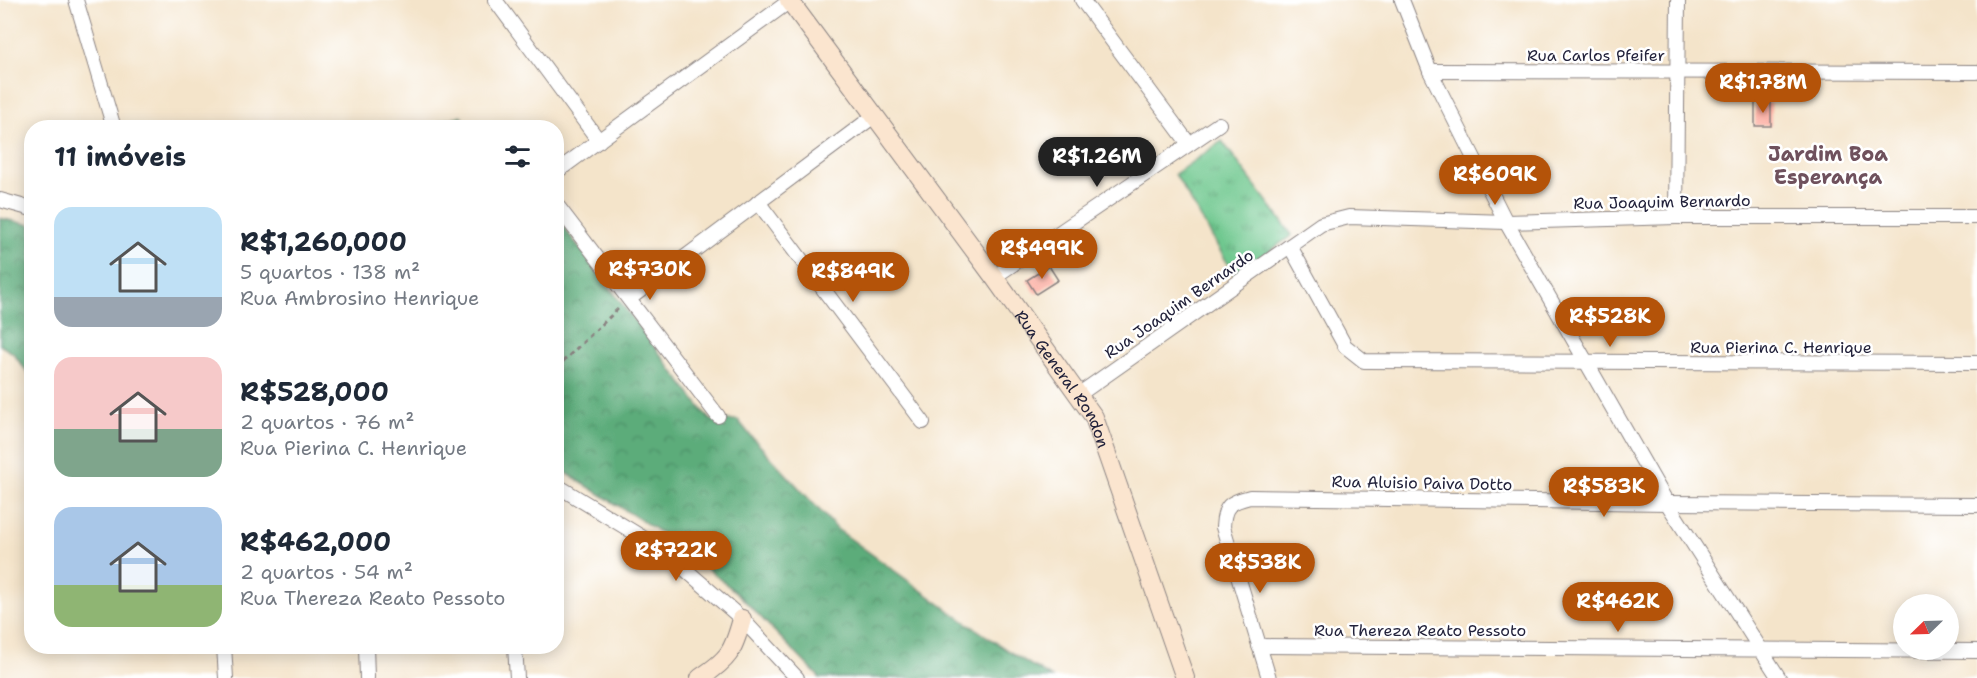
<!DOCTYPE html>
<html lang="pt">
<head>
<meta charset="utf-8">
<style>
	:root { --surface:#fff; --page:#f6f6f7; --text:#1f2937; --muted:#747a83; --accent:#b45309 }
	body { margin:0; font-family:"Shantell Sans",sans-serif; background:var(--page); color:var(--text); height:100vh; display:flex; flex-direction:column; font-size:22px; white-space:nowrap }
	* { box-sizing:border-box; margin:0 }
	p { font-size:20px; color:var(--muted) }
	.icon { flex:none; width:33px; height:33px; fill:none; stroke:currentColor; stroke-width:2; stroke-linecap:round; stroke-linejoin:round }
	.map { position:relative; flex:1; overflow:hidden }
	.side { position:absolute; left:24px; top:120px; width:540px; height:534px; display:flex; flex-direction:column; background:var(--surface); border-radius:24px; box-shadow:0 3px 15px #0003 }
	.side>* { flex:none }
	.needle { width:39px; rotate:247deg }
	.controls { position:absolute; left:1893px; top:594px; display:grid; gap:12px }
	.controls a { display:grid; place-items:center; width:66px; height:66px; border-radius:50%; background:var(--surface); box-shadow:0 3px 15px #0003; font-size:30px }
	.price { position:absolute; translate:-50% -51px; padding:0 14px; border-radius:21px; background:var(--accent); color:#fff; font-size:20px; line-height:39px; filter:drop-shadow(0 2px 3px #0008) }
	.price::after { content:''; position:absolute; left:50%; top:36px; width:18px; height:14px; margin-left:-9px; background:inherit; clip-path:polygon(0 0,100% 0,50% 100%) }
	.price.current { background:#222; color:#fff }
	ul { padding:0; list-style:none }
	li { display:flex; align-items:center; gap:18px; height:150px; padding:0 30px }
	li span { display:grid; place-items:center; flex:none; width:168px; height:120px; border-radius:18px; color:#555 }
	li>.icon { margin-inline-start:auto }
	span .icon { width:72px; height:72px; fill:#fffc; stroke-width:1 }
	li b { font-size:26px }
	h2 { display:flex; justify-content:space-between; align-items:center; height:72px; padding:0 30px; font-size:26px }
	.map>svg:first-child { display:block }
	.forest { fill:url(#forest-crowns); stroke:#3f675a; stroke-width:1.5 }
	.park { fill:url(#park-tufts); stroke:#497565; stroke-width:1.5 }
	.building { fill:#fda89b }
	.lines { fill:none; stroke-linecap:round; stroke-linejoin:round }
	.street-casing { stroke:#8b8382; stroke-width:16 }
	.secondary-casing { stroke:#8b8382; stroke-width:20 }
	.path { stroke:#8b8382; stroke-width:3; stroke-dasharray:4.5 4.5; stroke-linecap:butt }
	.street { stroke:#fff; stroke-width:14 }
	.secondary { stroke:#fbe5cf; stroke-width:18 }
	.labels { text-anchor:middle; dominant-baseline:central; stroke-width:5; stroke-linejoin:round; paint-order:stroke }
	.street-label { font-size:16px; fill:#22223b; stroke:#fff }
	.quarter-label { font-size:20px; font-weight:bold; fill:#6f515d; stroke:#fff }
</style>
</head>
<body>
<div class="map">
<svg width="1977" height="678" viewBox="0 0 1977 678">
	<defs>
		<pattern id="forest-crowns" width="20" height="18" patternUnits="userSpaceOnUse" patternTransform="scale(1.5)"><rect width="20" height="18" fill="#5cac7a"/><path d="M2 6a3 3 0 1 1 6 0M12 15a3 3 0 1 1 6 0" fill="none" stroke="#4c8c65"/></pattern>
		<pattern id="park-tufts" width="24" height="20" patternUnits="userSpaceOnUse" patternTransform="scale(1.5)"><rect width="24" height="20" fill="#70c88f"/><path d="M3 7l-1-3M5 7V3M7 7l1-3M15 17l-1-3M17 17v-4M19 17l1-3" fill="none" stroke="#5ca276"/></pattern>
	</defs>
	<rect width="100%" height="100%" fill="#fff"/>
	<filter id="ink" filterUnits="userSpaceOnUse"><feTurbulence type="fractalNoise" baseFrequency=".0167" numOctaves="2"/><feDisplacementMap in="SourceGraphic" scale="12" xChannelSelector="R" yChannelSelector="G"/><feConvolveMatrix kernelMatrix="1 2 1 2 8 2 1 2 1" color-interpolation-filters="sRGB"/></filter>
	<filter id="wash" filterUnits="userSpaceOnUse"><feTurbulence type="fractalNoise" baseFrequency=".008" numOctaves="4" result="noise"/><feDisplacementMap in="SourceGraphic" scale="24" xChannelSelector="R" yChannelSelector="G"/><feGaussianBlur stdDeviation="1.35" result="paint"/><feColorMatrix in="noise" values="0 0 0 0 0 0 0 0 0 0 0 0 0 0 0 0 0 1.4 0 .05"/><feComposite in="paint" operator="in"/></filter>
	<g filter="url(#wash)">
		<rect width="100%" height="100%" fill="#f4e4ca"/>
		<!-- forest -->
		<g class="forest">
			<path d="M461,116L471,127H431L442,121Z"/>
			<path d="M556,217L710,420H738L750,435L837,529L954,614L1010,652L1052,678H820L738,594L674,541L557,467Z"/>
			<path d="M0,218L31,225V377L13,353L0,345Z"/>
		</g>
		<!-- park -->
		<path class="park" d="M1222,141L1292,235L1235,276L1175,174Z"/>
		<g id="blocks">
			<!-- building -->
			<g class="building">
				<path d="M1755,102L1771,103V126H1755Z"/>
				<path d="M1049,266L1058,280L1036,294L1027,280Z"/>
			</g>
		</g>
	</g>
	<g filter="url(#ink)">
		<use href="#blocks" fill-opacity="0" stroke="#8b8382" stroke-width="1.5"/>
		<g class="lines">
			<defs>
				<g id="street">
					<path d="M76,0L114,128"/>
					<path d="M495,0L599,141"/>
					<path d="M1082,0L1189,144"/>
					<path d="M1402,0L1430,71L1506,222L1667,503L1779,678"/>
					<path d="M1430,71L1977,72"/>
					<path d="M556,172L791,0"/>
					<path d="M0,200L32,209"/>
					<path d="M758,202L923,422"/>
					<path d="M556,204L718,416"/>
					<path d="M1676,217L1678,0"/>
					<path d="M1290,246L1345,346L1364,361L1977,363"/>
					<path d="M994,277L1219,124"/>
					<path d="M629,299L874,116"/>
					<path d="M1078,395L1321,224L1349,217L1506,222L1676,217H1977"/>
					<path d="M556,485L663,550L742,619L797,678"/>
					<path d="M224,646L226,678"/>
					<path d="M366,646L367,678"/>
					<path d="M515,646L517,678"/>
					<path d="M1259,646L1977,651"/>
					<path d="M1269,678L1223,527C1224,505 1230,502 1250,497L1667,503L1977,505"/>
				</g>
				<g id="secondary">
					<path id="s1" d="M789,0L994,277L1094,417L1185,678"/>
					<path d="M700,678C729,659 733,652 742,619"/>
				</g>
			</defs>
			<!-- street casing -->
			<use href="#street" class="street-casing"/>
			<!-- secondary casing -->
			<use href="#secondary" class="secondary-casing"/>
			<!-- path -->
			<path class="path" d="M556,368L619,308"/>
			<!-- street -->
			<use href="#street" class="street"/>
			<!-- secondary -->
			<use href="#secondary" class="secondary"/>
		</g>
	</g>
	<g class="labels">
		<!-- street labels -->
		<g class="street-label">
			<text x="1596" y="55">Rua Carlos Pfeifer</text>
			<text transform="translate(1662 202) rotate(-1)">Rua Joaquim Bernardo</text>
			<text transform="translate(1179 304) rotate(-35)">Rua Joaquim Bernardo</text>
			<text x="1781" y="347">Rua Pierina C. Henrique</text>
			<text stroke="none"><textPath href="#s1" startOffset="468">Rua General Rondon</textPath></text>
			<text transform="translate(1422 483) rotate(1)">Rua Aluisio Paiva Dotto</text>
			<text x="1420" y="630">Rua Thereza Reato Pessoto</text>
		</g>
		<!-- quarter labels -->
		<g class="quarter-label">
			<text x="1828" y="154">Jardim Boa<tspan x="1828" dy="23">Esperança</tspan></text>
		</g>
	</g>
</svg>
<div class="controls">
<a><svg class="needle" viewBox="-14 -14 28 28"><path d="M0-13l5 13h-10z" fill="#e53935"/><path d="M0 13l5-13h-10z" fill="#747a83"/></svg></a>
</div>
<b class="price" style="left:1763px;top:114px">R$1.78M</b>
<b class="price current" style="left:1097px;top:188px">R$1.26M</b>
<b class="price" style="left:1495px;top:206px">R$609K</b>
<b class="price" style="left:1042px;top:280px">R$499K</b>
<b class="price" style="left:650px;top:301px">R$730K</b>
<b class="price" style="left:853px;top:303px">R$849K</b>
<b class="price" style="left:1610px;top:348px">R$528K</b>
<b class="price" style="left:1604px;top:518px">R$583K</b>
<b class="price" style="left:676px;top:582px">R$722K</b>
<b class="price" style="left:1260px;top:594px">R$538K</b>
<b class="price" style="left:1618px;top:633px">R$462K</b>
<section class="side">
<h2>11 imóveis<svg class="icon" aria-label="filters" viewBox="0 0 24 24"><path d="M4 7h16M4 17h16"/><circle cx="9" cy="7" r="2"/><circle cx="15" cy="17" r="2"/></svg></h2>
<ul>
<li><span style="background:linear-gradient(#bfe0f5 75%,#9aa5b1 0)"><svg class="icon" aria-label="home" viewBox="0 0 24 24"><path d="M3 11l9-7 9 7M6 9v11h12V9"/></svg></span><div><b>R$1,260,000</b><p>5 quartos · 138 m²</p><p>Rua Ambrosino Henrique</p></div></li>
<li><span style="background:linear-gradient(#f6c9c9 60%,#7fa58c 0)"><svg class="icon" aria-label="home" viewBox="0 0 24 24"><path d="M3 11l9-7 9 7M6 9v11h12V9"/></svg></span><div><b>R$528,000</b><p>2 quartos · 76 m²</p><p>Rua Pierina C. Henrique</p></div></li>
<li><span style="background:linear-gradient(#a9c7e8 65%,#8fb573 0)"><svg class="icon" aria-label="home" viewBox="0 0 24 24"><path d="M3 11l9-7 9 7M6 9v11h12V9"/></svg></span><div><b>R$462,000</b><p>2 quartos · 54 m²</p><p>Rua Thereza Reato Pessoto</p></div></li>
</ul>
</section>
</div>
</body>
</html>
